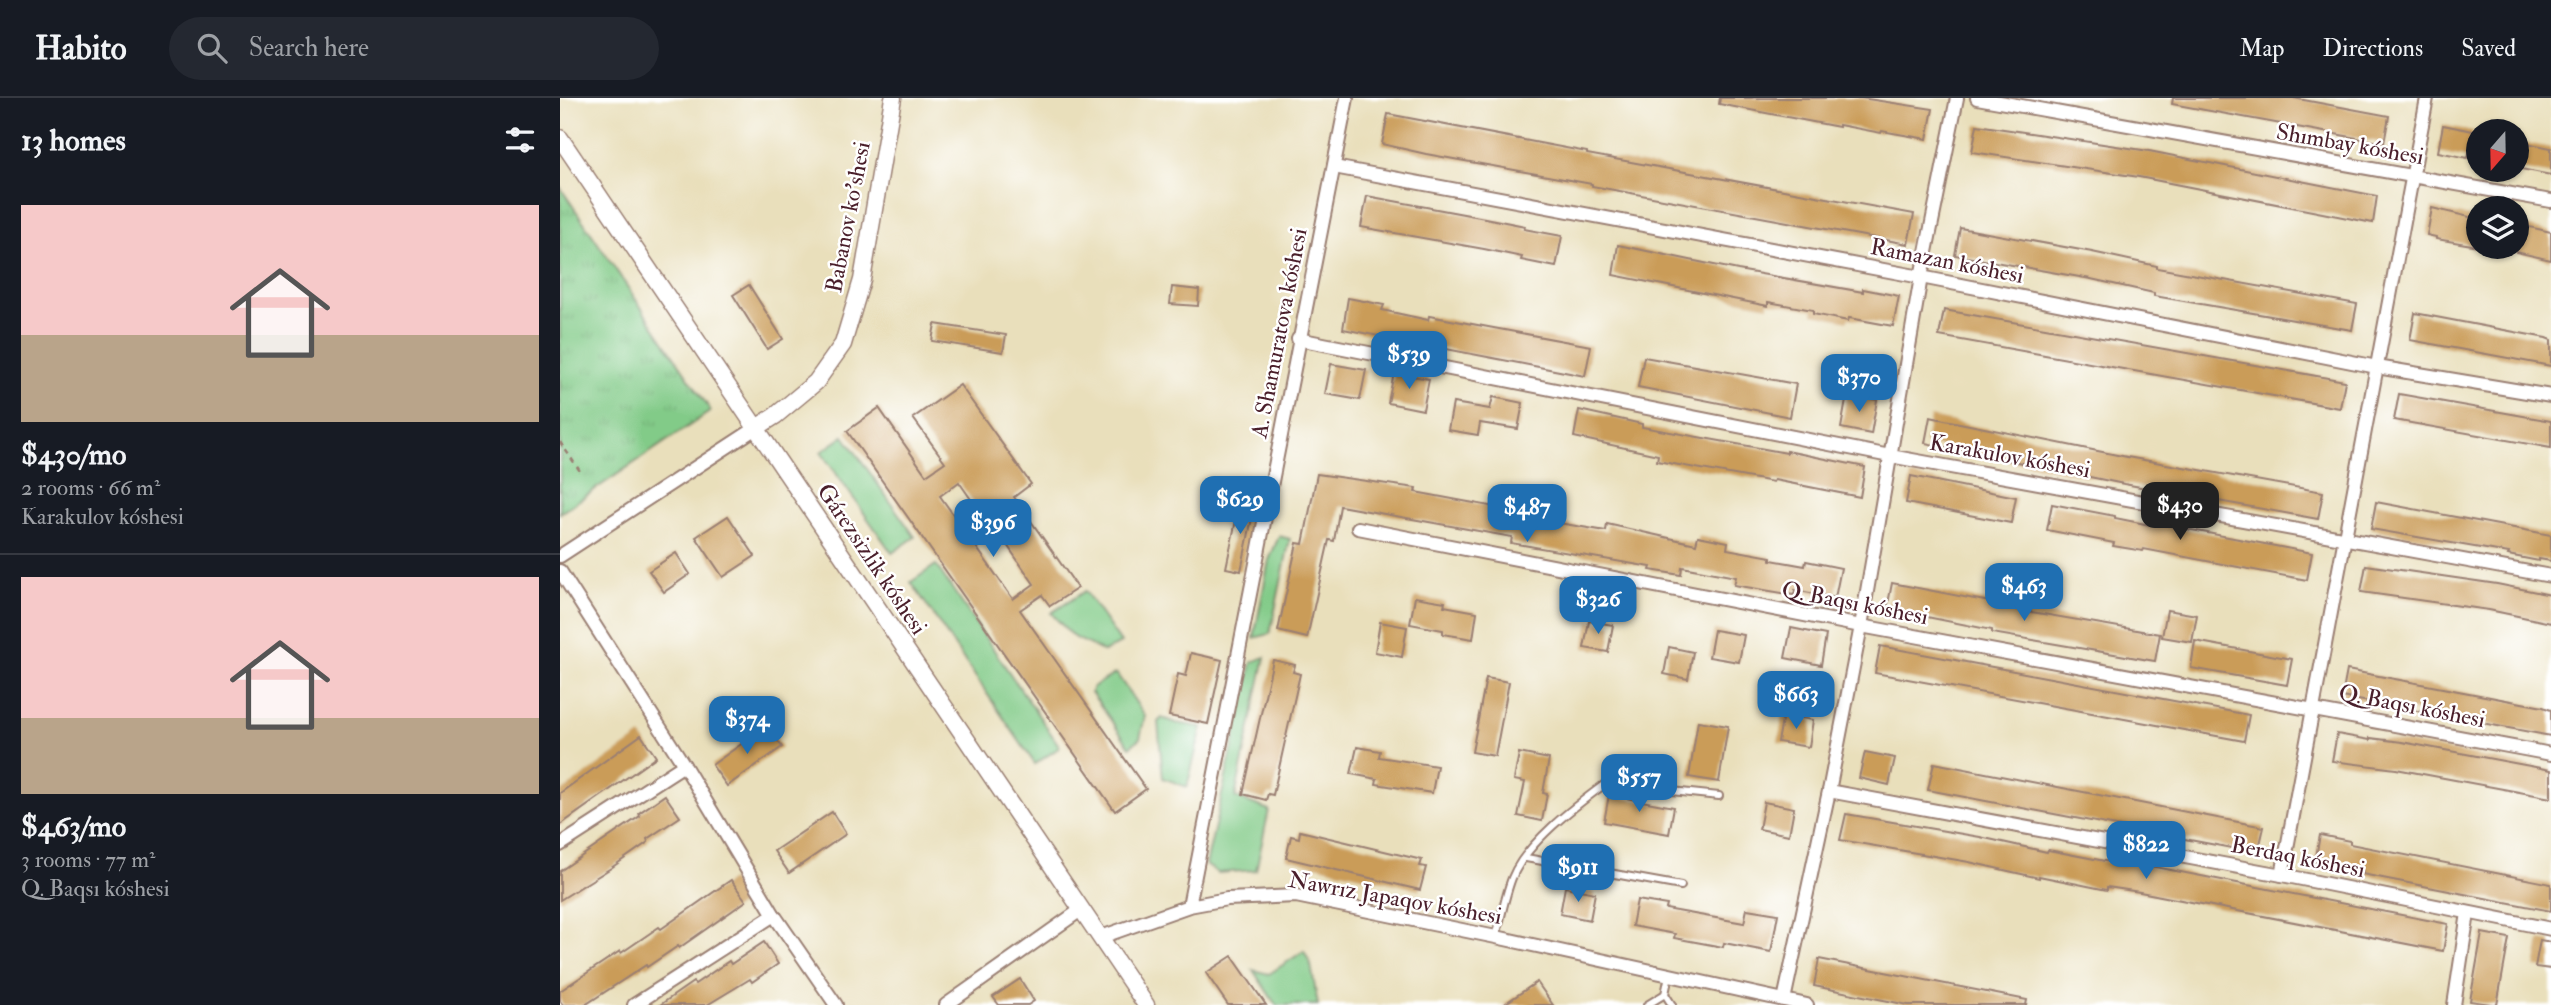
<!DOCTYPE html>
<html lang="en">
<head>
<meta charset="utf-8">
<style>
	:root { --surface:#171b24; --page:#242831; --text:#f1f3f6; --muted:#9ea1a6; --line:#363941; --accent:#1f6fb2 }
	body { margin:0; font-family:"IM FELL Double Pica",serif; background:var(--page); color:var(--text); height:100vh; display:flex; flex-direction:column; font-size:26px; white-space:nowrap }
	* { box-sizing:border-box; margin:0 }
	p { font-size:23px; color:var(--muted) }
	.icon { flex:none; width:38px; height:38px; fill:none; stroke:currentColor; stroke-width:2; stroke-linecap:round; stroke-linejoin:round }
	.map { position:relative; flex:1; overflow:hidden }
	.sheet { display:flex; flex-direction:column; background:var(--surface); width:560px }
	.sheet>* { flex:none }
	.needle { width:46px; rotate:200deg }
	.fabs { position:absolute; left:1906px; top:21px; display:grid; gap:14px }
	.fabs a { display:grid; place-items:center; width:63px; height:63px; border-radius:50%; background:var(--surface); box-shadow:0 2px 5px #0004; font-size:35px }
	.price { position:absolute; translate:-50% -60px; padding:0 16px; border-radius:14px; background:var(--accent); color:#fff; font-size:23px; line-height:46px; filter:drop-shadow(0 2px 4px #0008) }
	.price::after { content:''; position:absolute; left:50%; top:42px; width:21px; height:16px; margin-left:-10px; background:inherit; clip-path:polygon(0 0,100% 0,50% 100%) }
	.price.selected { background:#222; color:#fff }
	ul { padding:0; list-style:none }
	li { display:grid; align-content:center; gap:14px; height:371px; padding:0 21px }
	li+li { border-top:2px solid var(--line) }
	li span { display:grid; place-items:center; height:217px; border-radius:0px; color:#555 }
	li>.icon { margin-inline-start:auto }
	span .icon { width:126px; height:126px; fill:#fffc; stroke-width:1 }
	li b { font-size:30px }
	h2 { display:flex; justify-content:space-between; align-items:center; height:84px; padding:0 21px; font-size:30px }
	header { display:flex; align-items:center; gap:42px; box-sizing:border-box; height:98px; padding:0 35px; background:var(--surface); border-bottom:2px solid var(--line) }
	header strong { font-size:33px }
	nav { display:flex; gap:38px; margin-inline-start:auto; font-size:24px }
	.search { width:490px; height:63px; background:var(--page); display:flex; align-items:center; gap:18px; box-sizing:border-box; padding:0 24px; border-radius:38px; color:var(--muted); font-size:26px }
	main { display:flex; flex:1; min-height:0 }
	.map>svg:first-child { display:block }
	.grass { fill:#82cb88; stroke:#66755a; stroke-width:2 }
	.park { fill:url(#park-tufts); stroke:#66755a; stroke-width:2 }
	.building { fill:#ca9c59; fill-rule:evenodd }
	.lines { fill:none; stroke-linecap:round; stroke-linejoin:round }
	.service-casing { stroke:#9a7f73; stroke-width:10 }
	.minor-casing { stroke:#9a7f73; stroke-width:16 }
	.tertiary-casing { stroke:#9a7f73; stroke-width:19 }
	.path { stroke:#9a7f73; stroke-width:2.5; stroke-dasharray:5 5; stroke-linecap:butt }
	.service { stroke:#fff; stroke-width:6 }
	.minor { stroke:#fff; stroke-width:12 }
	.tertiary { stroke:#fff; stroke-width:16 }
	.labels { text-anchor:middle; dominant-baseline:central; stroke-width:5; stroke-linejoin:round; paint-order:stroke }
	.street-label { font-size:23px; fill:#4a1f2b; stroke:#fff }
</style>
</head>
<body>
<header>
<strong>Habito</strong>
<div class="search"><svg class="icon" aria-label="search" viewBox="0 0 24 24"><circle cx="10" cy="10" r="6"/><path d="M15 15l6 6"/></svg>Search here</div>
<nav><a>Map</a><a>Directions</a><a>Saved</a></nav>
</header>
<main>
<section class="sheet">
<h2>13 homes<svg class="icon" aria-label="filters" viewBox="0 0 24 24"><path d="M4 7h16M4 17h16"/><circle cx="9" cy="7" r="2"/><circle cx="15" cy="17" r="2"/></svg></h2>
<ul>
<li><span style="background:linear-gradient(#f6c9c9 60%,#b9a48a 0)"><svg class="icon" aria-label="home" viewBox="0 0 24 24"><path d="M3 11l9-7 9 7M6 9v11h12V9"/></svg></span><div><b>$430/mo</b><p>2 rooms · 66 m²</p><p>Karakulov kóshesi</p></div></li>
<li><span style="background:linear-gradient(#f6c9c9 65%,#b9a48a 0)"><svg class="icon" aria-label="home" viewBox="0 0 24 24"><path d="M3 11l9-7 9 7M6 9v11h12V9"/></svg></span><div><b>$463/mo</b><p>3 rooms · 77 m²</p><p>Q. Baqsı kóshesi</p></div></li>
</ul>
</section>
<div class="map">
<svg width="1991" height="907" viewBox="0 0 1991 907">
	<defs>
		<pattern id="park-tufts" width="24" height="20" patternUnits="userSpaceOnUse" patternTransform="scale(1.75)"><rect width="24" height="20" fill="#82cb88"/><path d="M3 7l-1-3M5 7V3M7 7l1-3M15 17l-1-3M17 17v-4M19 17l1-3" fill="none" stroke="#72ae76"/></pattern>
	</defs>
	<rect width="100%" height="100%" fill="#fff"/>
	<filter id="ink" filterUnits="userSpaceOnUse"><feTurbulence type="fractalNoise" baseFrequency=".0143" numOctaves="2"/><feDisplacementMap in="SourceGraphic" scale="14" xChannelSelector="R" yChannelSelector="G"/><feConvolveMatrix kernelMatrix="1 2 1 2 8 2 1 2 1" color-interpolation-filters="sRGB"/></filter>
	<filter id="wash" filterUnits="userSpaceOnUse"><feTurbulence type="fractalNoise" baseFrequency=".00686" numOctaves="4" result="noise"/><feDisplacementMap in="SourceGraphic" scale="28" xChannelSelector="R" yChannelSelector="G"/><feGaussianBlur stdDeviation="1.57" result="paint"/><feColorMatrix in="noise" values="0 0 0 0 0 0 0 0 0 0 0 0 0 0 0 0 0 1.4 0 .05"/><feComposite in="paint" operator="in"/></filter>
	<g filter="url(#wash)">
		<rect width="100%" height="100%" fill="#e9dfbb"/>
		<!-- grass -->
		<g class="grass">
			<path d="M284,338L355,439L332,455L261,354Z"/>
			<path d="M719,438L730,441L710,536L694,540L709,462Z"/>
			<path d="M376,467L500,649L475,666L351,484Z"/>
			<path d="M525,493L561,545L544,554L512,538L491,515Z"/>
			<path d="M705,559L675,699L709,712L696,772L658,775L646,767L692,564Z"/>
			<path d="M556,575L585,618L580,640L570,649L531,594L533,589Z"/>
			<path d="M602,620L616,625L642,629L627,689L603,680L598,624Z"/>
			<path d="M744,853L751,867L758,907H716L693,872L709,876Z"/>
		</g>
		<!-- park -->
		<path class="park" d="M0,89L151,313L0,415Z"/>
		<g id="blocks">
			<!-- building -->
			<g class="building">
				<path d="M1160,0H1301L1373,11L1367,41L1322,33L1321,35L1279,27V29L1159,6Z"/>
				<path d="M1613,0H1733L1829,18L1824,45L1612,6Z"/>
				<path d="M828,16L1027,54V56L1354,116L1348,146L1032,88V86L866,56L822,46Z"/>
				<path d="M1417,27L1589,53L1817,98L1813,125L1579,79L1412,54Z"/>
				<path d="M1883,27L1913,33L1908,60L1878,54Z"/>
				<path d="M1956,43L1991,50V77L1956,70Z"/>
				<path d="M807,98L925,120L965,128L964,131L1002,138L996,169L961,162L962,159L924,151L801,129Z"/>
				<path d="M1872,110L1918,121V148L1876,141V139L1867,137Z"/>
				<path d="M1956,126L1991,134V162L1956,154Z"/>
				<path d="M1400,130L1532,154L1597,168V170L1797,206L1792,232L1594,198V195L1531,181L1395,157Z"/>
				<path d="M1058,147L1178,172L1303,194V191L1339,198L1333,228L1289,220L1288,223L1253,216V212L1208,204V208L1053,177Z"/>
				<path d="M189,187L223,241L207,251L173,197Z"/>
				<path d="M612,189L639,192L638,208L610,206Z"/>
				<path d="M788,200L824,207L822,212L868,222L869,218L1031,248L1025,278L783,231Z"/>
				<path d="M1384,212L1785,283L1780,310L1379,238Z"/>
				<path d="M1855,215L1986,240L1991,242V268L1850,242Z"/>
				<path d="M375,226L446,237L443,254L372,243Z"/>
				<path d="M1084,259L1236,286L1230,319L1078,289Z"/>
				<path d="M771,266L806,272L800,302L765,296Z"/>
				<path d="M834,275L869,281L863,312L828,305Z"/>
				<path d="M400,287L471,386L454,399L518,490L490,508L482,497L460,512L586,691L555,713L287,333L319,310L366,377L385,364L353,320ZM399,384L424,420L427,418L474,486L453,501L380,398Z"/>
				<path d="M1839,296L1991,323V350L1834,322Z"/>
				<path d="M1287,297L1317,302L1311,336L1281,330Z"/>
				<path d="M933,299L963,305L958,331L920,325L918,337L888,332L893,305L930,311Z"/>
				<path d="M1019,312L1082,326V329L1227,355V353L1305,369L1300,399L1214,382L1213,384L1097,363L1098,357L1014,339Z"/>
				<path d="M1370,319L1567,359L1763,394L1758,421L1564,386L1365,345Z"/>
				<path d="M757,376L856,390L855,394L946,411L945,416L1046,433L1047,426L1136,446L1138,438L1168,444L1167,451L1211,459V462L1245,468L1246,463L1281,470L1275,500L1235,492L1234,497L1174,487L1176,479L1122,469L1121,477L1090,472L1091,469L951,445L952,439L780,408L774,443L769,442L747,540L718,533L737,445L743,446Z"/>
				<path d="M1351,378L1456,399L1451,425L1346,405Z"/>
				<path d="M680,403L695,406L681,473L666,470Z"/>
				<path d="M1816,404L1991,437V463L1979,461V463L1948,457L1949,455L1811,431Z"/>
				<path d="M1492,406L1555,418V420L1590,427V424L1752,455L1747,482L1584,451L1583,453L1553,448L1554,445L1487,432Z"/>
				<path d="M168,418L195,458L163,479L136,439Z"/>
				<path d="M116,455L130,476L104,494L89,473Z"/>
				<path d="M1806,467L1937,486L1991,497V525L1929,512L1801,494Z"/>
				<path d="M1332,485L1430,504V507L1600,536L1595,563L1432,535V532L1327,511Z"/>
				<path d="M855,499L885,504L884,508L917,514L913,541L883,536V532L850,526Z"/>
				<path d="M1607,512L1637,517L1632,544L1602,539Z"/>
				<path d="M1029,523L1053,527L1048,554L1024,550Z"/>
				<path d="M820,524L847,529L842,559L815,554Z"/>
				<path d="M1231,530L1266,537L1261,567L1225,560Z"/>
				<path d="M1154,532L1184,537L1179,564L1149,559Z"/>
				<path d="M1635,543L1732,561L1727,587L1631,570Z"/>
				<path d="M1320,548L1689,617L1684,643L1315,575Z"/>
				<path d="M1109,549L1133,554L1128,581L1104,576Z"/>
				<path d="M631,555L662,562L648,626L609,618L618,576L626,578Z"/>
				<path d="M713,562L735,567L733,574L740,576L713,697L708,696L706,702L683,696Z"/>
				<path d="M1787,572L1983,609L1991,612V638L1782,599Z"/>
				<path d="M926,580L949,584L935,658L912,654Z"/>
				<path d="M1223,617L1253,622L1249,649L1218,644Z"/>
				<path d="M1138,623L1168,628L1159,684L1129,679Z"/>
				<path d="M207,628L222,649L167,688L152,667Z"/>
				<path d="M1777,636L1810,642V640L1842,644L1991,672V700L1836,671L1772,663Z"/>
				<path d="M81,637L96,659L0,727V695Z"/>
				<path d="M797,649L820,653L819,659L877,668L872,695L816,686L817,681L791,676Z"/>
				<path d="M1305,654L1335,660L1329,687L1299,680Z"/>
				<path d="M959,655L989,661L983,695L987,696L982,723L958,718L965,684L954,682Z"/>
				<path d="M1374,665L1704,729L1698,755L1368,692Z"/>
				<path d="M105,697L120,719L87,741L88,744L51,770L0,802V773L80,718L79,715Z"/>
				<path d="M1049,697L1114,709L1109,736L1044,724Z"/>
				<path d="M1204,704L1234,710L1229,737L1199,731Z"/>
				<path d="M272,714L286,736L229,775L214,753Z"/>
				<path d="M1286,716L1420,739L1487,754L1488,752L1555,765L1556,763L1590,768L1888,826L1883,853L1580,794L1547,789V792L1479,778V780L1409,764L1280,742Z"/>
				<path d="M740,733L862,762L860,768L866,769L860,792L726,760L731,738L739,740Z"/>
				<path d="M1760,737L1790,743V746L1991,786V813L1802,776L1803,773L1755,764Z"/>
				<path d="M171,782L186,803L119,850L118,848L87,869L86,867L25,907H3L0,903V893L60,853L61,855L99,829L101,831Z"/>
				<path d="M1005,789L1035,795L1030,822L1000,816Z"/>
				<path d="M1077,802L1107,807L1106,811L1184,825L1187,811L1218,816L1211,854L1164,845L1163,849L1114,840L1115,836L1072,828Z"/>
				<path d="M1922,835L1949,840L1937,907L1910,903Z"/>
				<path d="M1980,842L1991,844V871L1975,869Z"/>
				<path d="M204,844L218,866L192,884L190,881L147,907H100L133,884L135,886L169,863L171,866Z"/>
				<path d="M672,858L706,907H668L646,875Z"/>
				<path d="M1259,861L1467,902L1466,907H1348L1254,888Z"/>
				<path d="M460,881L474,903L468,907H439L433,899Z"/>
				<path d="M977,884L993,907H943Z"/>
			</g>
		</g>
	</g>
	<g filter="url(#ink)">
		<use href="#blocks" fill-opacity="0" stroke="#9a7f73" stroke-width="2"/>
		<g class="lines">
			<defs>
				<g id="service">
					<path d="M966,760L1121,788"/>
					<path d="M936,839C941,820 945,798 952,780C966,745 1015,708 1045,686L1159,698"/>
					<path d="M1105,896L1112,907"/>
					<path d="M1087,907L1105,896L1109,877"/>
				</g>
				<g id="minor">
					<path d="M1417,0L1991,103"/>
					<path d="M774,69L1361,179L1817,269L1991,298"/>
					<path d="M738,241L1330,358L1991,478"/>
					<path d="M798,430L1301,528L1991,656"/>
					<path d="M0,458L196,330"/>
					<path d="M0,473L124,667L214,817L276,907"/>
					<path d="M1269,693L1722,777L1991,831"/>
					<path d="M0,747L124,667"/>
					<path d="M1722,777L1867,0"/>
					<path d="M629,808L787,0"/>
					<path d="M541,839L629,808L667,801L736,798L936,839L1247,907"/>
					<path d="M1224,902L1269,693L1301,528L1361,179L1397,0"/>
					<path d="M74,907L214,817"/>
					<path d="M386,907L522,811"/>
					<path d="M1894,907L1908,815"/>
				</g>
				<g id="tertiary">
					<path d="M0,40L586,907"/>
					<path d="M196,330L215,318L256,284L283,246L302,182L333,0"/>
				</g>
			</defs>
			<!-- service casing -->
			<use href="#service" class="service-casing"/>
			<!-- minor casing -->
			<use href="#minor" class="minor-casing"/>
			<!-- tertiary casing -->
			<use href="#tertiary" class="tertiary-casing"/>
			<!-- path -->
			<path class="path" d="M0,344L22,376"/>
			<!-- service -->
			<use href="#service" class="service"/>
			<!-- minor -->
			<use href="#minor" class="minor"/>
			<!-- tertiary -->
			<use href="#tertiary" class="tertiary"/>
		</g>
	</g>
	<g class="labels">
		<!-- street labels -->
		<g class="street-label">
			<text transform="translate(1790 46) rotate(10)">Shımbay kóshesi</text>
			<text transform="translate(288 119) rotate(-79)">Babanov ko'shesi</text>
			<text transform="translate(1387 163) rotate(11)">Ramazan kóshesi</text>
			<text transform="translate(719 235) rotate(-79)">A. Shamuratova kóshesi</text>
			<text transform="translate(1450 358) rotate(10)">Karakulov kóshesi</text>
			<text transform="translate(312 461) rotate(56)">Gárezsizlik kóshesi</text>
			<text transform="translate(1295 505) rotate(11)">Q. Baqsı kóshesi</text>
			<text transform="translate(1852 608) rotate(11)">Q. Baqsı kóshesi</text>
			<text transform="translate(1738 759) rotate(11)">Berdaq kóshesi</text>
			<text transform="translate(835 800) rotate(10)">Nawrız Japaqov kóshesi</text>
		</g>
	</g>
</svg>
<div class="fabs">
<a><svg class="needle" viewBox="-14 -14 28 28"><path d="M0-13l5 13h-10z" fill="#e53935"/><path d="M0 13l5-13h-10z" fill="#9ea1a6"/></svg></a>
<a><svg class="icon" aria-label="layers" viewBox="0 0 24 24"><path d="M12 4l9 5-9 5-9-5zM3 14l9 5 9-5"/></svg></a>
</div>
<b class="price" style="left:849px;top:293px">$539</b>
<b class="price" style="left:1299px;top:316px">$370</b>
<b class="price" style="left:680px;top:438px">$629</b>
<b class="price selected" style="left:1620px;top:444px">$430</b>
<b class="price" style="left:967px;top:446px">$487</b>
<b class="price" style="left:433px;top:461px">$396</b>
<b class="price" style="left:1464px;top:525px">$463</b>
<b class="price" style="left:1038px;top:538px">$326</b>
<b class="price" style="left:1236px;top:633px">$663</b>
<b class="price" style="left:187px;top:658px">$374</b>
<b class="price" style="left:1079px;top:716px">$557</b>
<b class="price" style="left:1586px;top:783px">$822</b>
<b class="price" style="left:1018px;top:806px">$911</b>
</div>
</main>
</body>
</html>
